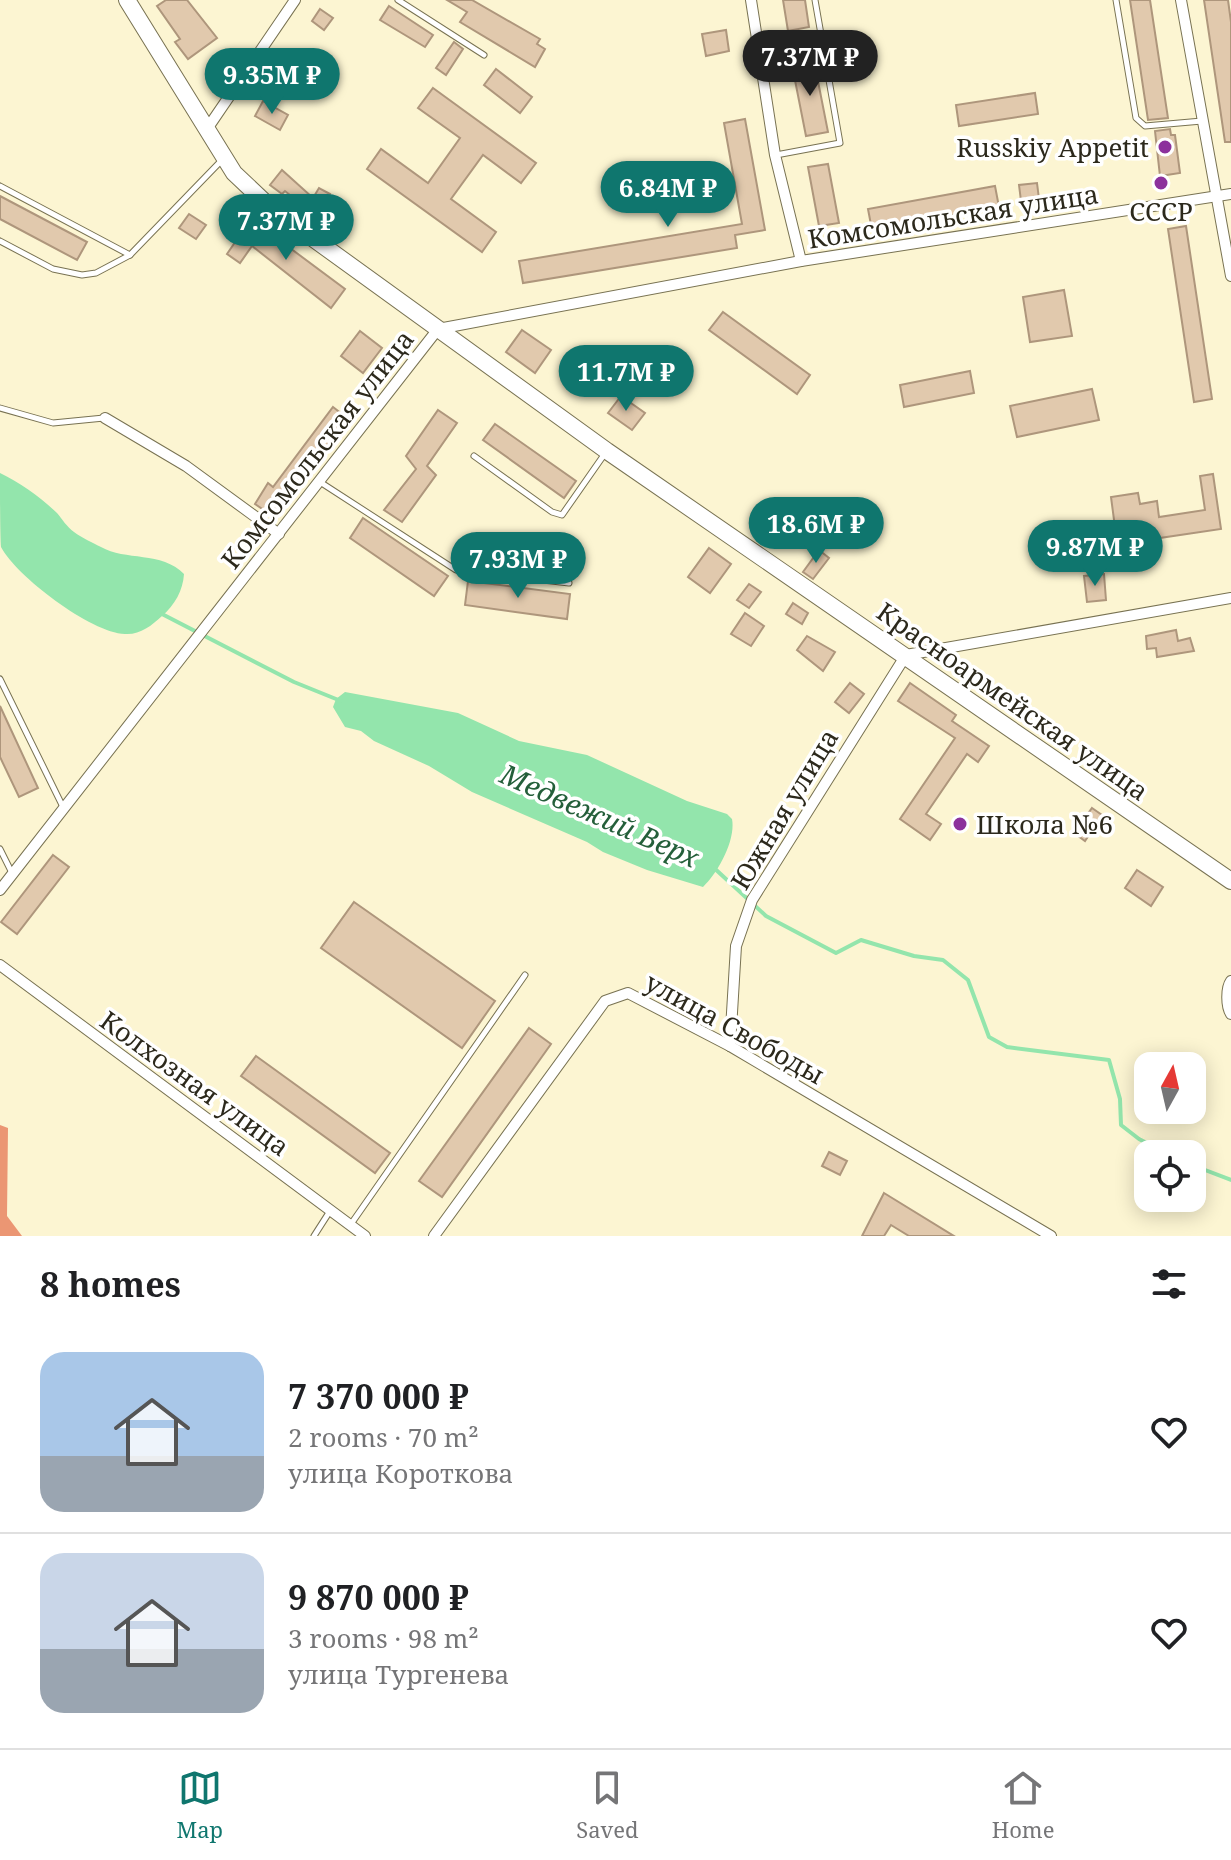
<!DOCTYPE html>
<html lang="en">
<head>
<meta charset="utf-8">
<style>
	:root { --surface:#fff; --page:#f6f6f6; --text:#202124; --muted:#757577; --line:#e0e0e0; --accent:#0f766e }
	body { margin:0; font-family:"Noto Serif",serif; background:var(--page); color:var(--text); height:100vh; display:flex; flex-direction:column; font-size:30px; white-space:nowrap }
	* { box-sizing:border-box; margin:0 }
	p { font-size:26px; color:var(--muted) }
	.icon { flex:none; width:44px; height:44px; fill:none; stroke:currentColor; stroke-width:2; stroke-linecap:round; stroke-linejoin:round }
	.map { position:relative; height:1236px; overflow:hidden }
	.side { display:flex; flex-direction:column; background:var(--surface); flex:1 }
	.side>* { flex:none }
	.needle { width:52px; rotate:8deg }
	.buttons { position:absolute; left:1134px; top:1052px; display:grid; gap:16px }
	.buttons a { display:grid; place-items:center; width:72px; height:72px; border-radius:16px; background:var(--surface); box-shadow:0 4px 20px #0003; font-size:40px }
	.price { position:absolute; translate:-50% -68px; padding:0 18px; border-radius:28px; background:var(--accent); color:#fff; font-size:26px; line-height:52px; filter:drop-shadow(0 2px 4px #0008) }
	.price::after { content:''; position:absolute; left:50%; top:48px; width:24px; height:18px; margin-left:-12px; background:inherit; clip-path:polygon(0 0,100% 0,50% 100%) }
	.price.current { background:#222; color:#fff }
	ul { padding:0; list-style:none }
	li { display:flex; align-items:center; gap:24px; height:200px; padding:0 40px }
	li+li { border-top:2px solid var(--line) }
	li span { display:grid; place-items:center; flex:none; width:224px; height:160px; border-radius:24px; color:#555 }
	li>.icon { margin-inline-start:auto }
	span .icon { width:96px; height:96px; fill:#fffc; stroke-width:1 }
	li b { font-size:34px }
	h2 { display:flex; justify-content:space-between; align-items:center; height:96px; padding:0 40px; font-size:34px }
	.tabs { display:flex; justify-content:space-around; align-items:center; height:112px; border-top:2px solid var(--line); background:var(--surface); font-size:22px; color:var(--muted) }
	.tabs a { display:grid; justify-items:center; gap:4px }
	.tabs .current { color:var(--accent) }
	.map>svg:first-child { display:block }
	.forest { fill:#eb9673 }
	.water { fill:#93e5ac }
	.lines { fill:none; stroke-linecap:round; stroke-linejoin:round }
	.stream { stroke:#93e5ac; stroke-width:4 }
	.building { fill:#e1c9ad; stroke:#ae967c; stroke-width:2 }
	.lane-casing { stroke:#787252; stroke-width:7 }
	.street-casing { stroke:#787252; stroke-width:12 }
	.primary-casing { stroke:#787252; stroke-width:18 }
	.lane { stroke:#fff; stroke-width:5 }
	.street { stroke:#fff; stroke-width:10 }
	.primary { stroke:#fff; stroke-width:16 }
	.poi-dot { fill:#8c319c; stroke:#fff; stroke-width:3 }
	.labels { text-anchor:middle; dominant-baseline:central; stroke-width:7; stroke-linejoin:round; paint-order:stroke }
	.poi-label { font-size:26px; fill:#2c291c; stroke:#fff; text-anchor:end }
	.street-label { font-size:26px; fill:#2c291c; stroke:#fff }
	.water-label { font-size:28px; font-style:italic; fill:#245f3a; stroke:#fff }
</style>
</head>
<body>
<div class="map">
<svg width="1231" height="1236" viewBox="0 0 1231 1236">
	<rect width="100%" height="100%" fill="#fcf5d2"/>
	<!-- forest -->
	<path class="forest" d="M0,1125L8,1128L7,1216L22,1236H0Z"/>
	<!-- water -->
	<g class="water">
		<path d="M0,473C21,483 40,497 57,513C62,519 67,527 74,532C82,538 93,543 101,547C125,561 162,551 184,574C183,590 175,605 162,616C151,626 140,635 125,634C91,633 16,576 1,547C0,537 0,487 0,473Z"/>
		<path d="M345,692L458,713L519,741L587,755L687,801L727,814L732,819C736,840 718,873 703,887L647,870L603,852L587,842L472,792L429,766L374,741L361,731L345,727L333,707L336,699Z"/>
	</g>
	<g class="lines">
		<!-- stream -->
		<g class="stream">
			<path d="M162,614L294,682L341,701"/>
			<path d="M713,867L766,916L836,953L861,940L914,956L943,960L968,980L989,1037L1007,1047L1109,1060L1120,1099L1121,1125L1139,1139L1168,1154"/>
			<path d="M1192,1165L1231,1180"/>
		</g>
	</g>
	<!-- building -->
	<g class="building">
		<path d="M166,0H187L217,38L188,59L175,42L180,39L157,6Z"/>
		<path d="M447,0H472L540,39L537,44L545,49L535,67L460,22L467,12Z"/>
		<path d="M783,0H805L809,27L788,31Z"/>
		<path d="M1130,0H1150L1168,118L1148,120Z"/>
		<path d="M1204,0H1228L1231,22V142H1225Z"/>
		<path d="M389,6L433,35L425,47L380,20Z"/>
		<path d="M320,9L333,18L324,30L312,21Z"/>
		<path d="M726,30L729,51L706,56L702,34Z"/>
		<path d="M454,42L463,49L446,75L436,68Z"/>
		<path d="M287,54L298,61L283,85L272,78Z"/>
		<path d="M814,61L828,132L806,136L792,65Z"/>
		<path d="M496,69L532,97L520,113L484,85Z"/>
		<path d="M433,88L536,163L521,183L483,155L451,199L496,232L482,252L367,169L381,149L428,183L460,138L418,108Z"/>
		<path d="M1035,93L1038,114L959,126L956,105Z"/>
		<path d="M263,101L288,115L280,130L255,116Z"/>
		<path d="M745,119L765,230L735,235L737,248L523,283L519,261L742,224L724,123Z"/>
		<path d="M1170,129L1171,135H1175L1180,173L1160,176L1155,131Z"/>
		<path d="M828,164L839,223L819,226L808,167Z"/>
		<path d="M282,170L313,198L319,188L330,194L323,206L331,212L326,218L303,202L301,204L285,191L282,194L270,185Z"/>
		<path d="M1037,183L1039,199L1021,201L1019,185Z"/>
		<path d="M995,186L999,207L872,230L868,209Z"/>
		<path d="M0,196L87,242L77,260L0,219Z"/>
		<path d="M189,214L206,225L196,239L179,228Z"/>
		<path d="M251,219L345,289L331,308L252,246L240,263L227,254Z"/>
		<path d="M1186,226L1212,399L1194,402L1168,229Z"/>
		<path d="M1064,290L1072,336L1030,342L1023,297Z"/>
		<path d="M723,312L810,375L797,394L709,330Z"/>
		<path d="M522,330L551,350L535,373L506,352Z"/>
		<path d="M360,331L382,348L363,373L341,356Z"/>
		<path d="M970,371L974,393L904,407L900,385Z"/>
		<path d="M1092,389L1099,420L1017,437L1010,406Z"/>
		<path d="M621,396L645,413L632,430L608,413Z"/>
		<path d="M333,407L347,418L317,459L299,490L294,486L274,517L255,504L268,483L273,487Z"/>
		<path d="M438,410L457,423L427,466L436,475L402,522L384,510L416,469L406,456Z"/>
		<path d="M495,424L576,481L564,498L483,440Z"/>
		<path d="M1213,474L1221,529L1146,540L1145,531L1116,535L1111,497L1138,493L1140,504L1157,501L1159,517L1205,510L1200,476Z"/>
		<path d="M363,518L448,576L434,596L350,538Z"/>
		<path d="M709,548L731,564L710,593L688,577Z"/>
		<path d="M819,550L829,558L813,579L803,572Z"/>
		<path d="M1104,574L1106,600L1087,602L1084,576Z"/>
		<path d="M468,581L570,594L567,619L465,605Z"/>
		<path d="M749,584L761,592L749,608L737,600Z"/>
		<path d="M793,603L808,613L802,624L786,614Z"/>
		<path d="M745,613L764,626L751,646L731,634Z"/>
		<path d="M1176,630L1178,641L1190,638L1194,651L1157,657L1156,648L1147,649L1146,636Z"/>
		<path d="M807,636L835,652L823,671L797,650Z"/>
		<path d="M850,683L864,694L849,713L835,702Z"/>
		<path d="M910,683L956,715L952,721L989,746L978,762L967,754L926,814L941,824L930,840L900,819L955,738L898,701Z"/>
		<path d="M0,706L38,788L19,797L0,757Z"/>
		<path d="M1092,808L1102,815L1085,841L1074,833Z"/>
		<path d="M53,855L69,867L17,934L1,922Z"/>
		<path d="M1137,870L1163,887L1151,906L1125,888Z"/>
		<path d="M354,902L495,1001L462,1048L321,948Z"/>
		<path d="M529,1028L551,1044L442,1197L419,1181Z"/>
		<path d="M256,1056L390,1153L375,1173L241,1076Z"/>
		<path d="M829,1152L847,1161L840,1175L822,1166Z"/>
		<path d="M884,1193L954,1236H909L891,1225L884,1236H862Z"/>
	</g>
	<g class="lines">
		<defs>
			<g id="lane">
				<path d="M398,0L484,55"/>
				<path d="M1116,0L1136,118L1145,126L1202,121"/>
				<path d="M776,155L840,143L815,0"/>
				<path d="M0,186L130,255"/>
				<path d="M0,241L53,269L82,275L96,273L130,255L221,161"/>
				<path d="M0,408L53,423L104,418"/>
				<path d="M474,456L552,512L562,515L606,452"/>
				<path d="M320,482L456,570L569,583"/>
				<path d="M0,679L63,807"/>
				<path d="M0,849L12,873"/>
				<path d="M351,1224L525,975"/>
				<path d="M314,1236L330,1211"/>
			</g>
			<g id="street">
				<path d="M751,0L775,155L801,261"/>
				<path d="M1181,0L1231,276"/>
				<path d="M207,129L295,0"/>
				<path d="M105,418L186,466L279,534"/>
				<path d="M0,890L438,329L801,261L1231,194"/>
				<path d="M0,965L365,1236"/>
				<path d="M1231,981C1226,988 1226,1006 1231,1014"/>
				<path d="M730,1046L736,946L752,900L906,655L1231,598"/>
				<path d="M434,1236L605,1001L628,993L730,1046L1051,1236"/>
			</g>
			<path id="primary" d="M127,0L234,173L271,208L607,451L1231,881"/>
		</defs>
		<!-- lane casing -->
		<use href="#lane" class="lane-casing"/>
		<!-- street casing -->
		<use href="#street" class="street-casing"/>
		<!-- primary casing -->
		<use href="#primary" class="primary-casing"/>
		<!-- lane -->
		<use href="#lane" class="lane"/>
		<!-- street -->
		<use href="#street" class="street"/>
		<!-- primary -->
		<use href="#primary" class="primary"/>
	</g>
	<!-- markers -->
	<g class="poi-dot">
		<circle cx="1165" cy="147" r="8"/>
		<circle cx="1161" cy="183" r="8"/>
		<circle cx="960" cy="824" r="8"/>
	</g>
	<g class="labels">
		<!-- poi labels -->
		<g class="poi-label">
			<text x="1149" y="147">Russkiy Appetit</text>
			<text x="1161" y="211" text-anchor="middle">СССР</text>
			<text x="976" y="824" text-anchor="start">Школа №6</text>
		</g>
		<!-- street labels -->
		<g class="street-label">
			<text transform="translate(953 216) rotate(-9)">Комсомольская улица</text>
			<text transform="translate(317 449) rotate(-52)">Комсомольская улица</text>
			<text transform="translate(1013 701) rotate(35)">Красноармейская улица</text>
			<text transform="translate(784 809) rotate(-59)">Южная улица</text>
			<text transform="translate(735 1028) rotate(29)">улица Свободы</text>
			<text transform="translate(195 1083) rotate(36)">Колхозная улица</text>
		</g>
		<!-- water labels -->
		<g class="water-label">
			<text transform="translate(600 815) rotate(24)">Медвежий Верх</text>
		</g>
	</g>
</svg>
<div class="buttons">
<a><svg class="needle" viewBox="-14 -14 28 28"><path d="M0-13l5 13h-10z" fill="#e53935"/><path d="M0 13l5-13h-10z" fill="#757577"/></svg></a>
<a><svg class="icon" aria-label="locate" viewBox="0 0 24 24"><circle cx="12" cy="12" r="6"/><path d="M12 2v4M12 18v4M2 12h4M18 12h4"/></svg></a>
</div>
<b class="price current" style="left:810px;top:98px">7.37M ₽</b>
<b class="price" style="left:272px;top:116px">9.35M ₽</b>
<b class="price" style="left:668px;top:229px">6.84M ₽</b>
<b class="price" style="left:286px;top:262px">7.37M ₽</b>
<b class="price" style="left:626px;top:413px">11.7M ₽</b>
<b class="price" style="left:816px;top:565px">18.6M ₽</b>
<b class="price" style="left:1095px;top:588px">9.87M ₽</b>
<b class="price" style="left:518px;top:600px">7.93M ₽</b>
</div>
<section class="side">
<h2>8 homes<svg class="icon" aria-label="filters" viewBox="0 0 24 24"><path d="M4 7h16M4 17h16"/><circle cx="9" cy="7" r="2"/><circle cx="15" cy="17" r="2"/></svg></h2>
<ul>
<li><span style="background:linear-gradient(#a9c7e8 65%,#9aa5b1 0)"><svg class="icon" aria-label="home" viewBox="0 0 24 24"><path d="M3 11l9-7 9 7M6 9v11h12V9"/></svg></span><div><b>7 370 000 ₽</b><p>2 rooms · 70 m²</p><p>улица Короткова</p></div><svg class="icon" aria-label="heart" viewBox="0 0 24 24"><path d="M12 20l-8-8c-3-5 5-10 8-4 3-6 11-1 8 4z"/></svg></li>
<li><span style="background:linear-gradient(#c9d6e8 60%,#9aa5b1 0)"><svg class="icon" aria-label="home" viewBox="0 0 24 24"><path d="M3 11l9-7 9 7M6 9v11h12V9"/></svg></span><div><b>9 870 000 ₽</b><p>3 rooms · 98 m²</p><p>улица Тургенева</p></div><svg class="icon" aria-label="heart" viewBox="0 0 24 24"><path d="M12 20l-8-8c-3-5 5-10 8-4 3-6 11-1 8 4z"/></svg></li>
</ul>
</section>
<nav class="tabs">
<a class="current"><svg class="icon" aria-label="map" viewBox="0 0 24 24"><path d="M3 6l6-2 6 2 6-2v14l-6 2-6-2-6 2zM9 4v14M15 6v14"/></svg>Map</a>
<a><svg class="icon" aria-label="saved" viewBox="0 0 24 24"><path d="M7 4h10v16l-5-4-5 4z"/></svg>Saved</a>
<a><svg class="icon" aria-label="home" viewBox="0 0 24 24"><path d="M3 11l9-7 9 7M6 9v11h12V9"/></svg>Home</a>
</nav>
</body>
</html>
